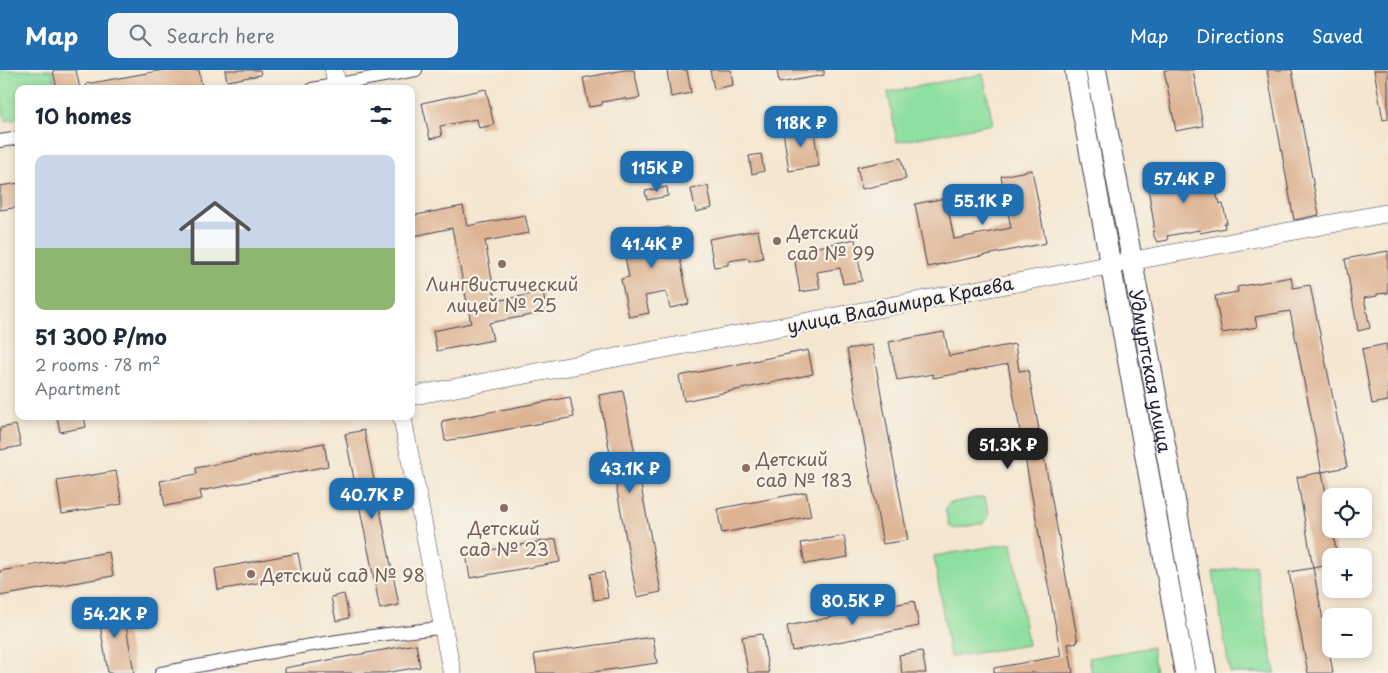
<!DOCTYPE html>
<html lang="en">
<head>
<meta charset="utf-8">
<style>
	:root { --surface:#fff; --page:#f2f2f3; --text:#1f2937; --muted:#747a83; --line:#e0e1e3; --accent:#1f6fb2 }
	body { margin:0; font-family:"Playpen Sans",sans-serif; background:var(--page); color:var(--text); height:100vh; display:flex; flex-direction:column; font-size:19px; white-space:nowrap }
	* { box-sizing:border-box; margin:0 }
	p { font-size:16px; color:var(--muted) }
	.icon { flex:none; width:28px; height:28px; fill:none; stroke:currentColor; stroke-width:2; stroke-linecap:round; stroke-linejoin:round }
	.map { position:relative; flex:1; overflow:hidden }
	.details { position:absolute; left:15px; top:15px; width:400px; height:335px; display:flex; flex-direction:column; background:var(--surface); border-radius:10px; box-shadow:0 2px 8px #0003 }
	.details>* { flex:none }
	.tools { position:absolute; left:1322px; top:418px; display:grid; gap:10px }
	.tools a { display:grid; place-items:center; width:50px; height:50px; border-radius:10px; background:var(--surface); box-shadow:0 2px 8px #0003; font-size:25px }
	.price { position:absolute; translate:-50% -42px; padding:0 11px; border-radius:10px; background:var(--accent); color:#fff; font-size:16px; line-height:32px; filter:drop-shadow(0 1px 2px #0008) }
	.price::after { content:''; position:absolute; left:50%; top:30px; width:15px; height:11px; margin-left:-8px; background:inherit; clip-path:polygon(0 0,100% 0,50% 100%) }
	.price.active { background:#222; color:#fff }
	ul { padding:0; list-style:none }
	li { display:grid; align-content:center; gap:10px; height:265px; padding:0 20px }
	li+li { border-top:1px solid var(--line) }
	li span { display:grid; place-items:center; height:155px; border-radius:10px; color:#555 }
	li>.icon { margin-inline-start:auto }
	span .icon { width:90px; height:90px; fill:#fffc; stroke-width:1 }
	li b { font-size:21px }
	h2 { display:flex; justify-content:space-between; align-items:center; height:60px; padding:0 20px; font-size:21px }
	header { display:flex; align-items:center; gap:30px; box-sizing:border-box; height:70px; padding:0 25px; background:var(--accent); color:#fff }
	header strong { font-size:24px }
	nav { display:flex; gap:28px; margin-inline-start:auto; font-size:18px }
	.search { width:350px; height:45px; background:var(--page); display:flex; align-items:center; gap:12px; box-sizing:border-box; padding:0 18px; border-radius:10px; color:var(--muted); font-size:19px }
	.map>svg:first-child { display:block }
	.green { fill:#8ddf9f; stroke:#58806d }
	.building { fill:#ddb393 }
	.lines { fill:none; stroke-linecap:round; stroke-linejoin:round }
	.street-casing { stroke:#423f51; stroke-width:14 }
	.secondary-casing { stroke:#423f51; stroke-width:19 }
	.primary-casing { stroke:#423f51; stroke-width:22 }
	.street { stroke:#fff; stroke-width:12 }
	.secondary { stroke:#fff; stroke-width:18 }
	.primary { stroke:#fff; stroke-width:20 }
	.education-dot { fill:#8d6e63; stroke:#f7f3e8; stroke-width:2 }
	.labels { text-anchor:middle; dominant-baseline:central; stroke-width:4.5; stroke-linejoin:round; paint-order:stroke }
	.education-label { font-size:18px; fill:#785e54; stroke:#f7f3e8; text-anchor:start }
	.street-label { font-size:18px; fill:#22223b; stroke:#f7f3e8 }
</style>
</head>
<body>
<header>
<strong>Map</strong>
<div class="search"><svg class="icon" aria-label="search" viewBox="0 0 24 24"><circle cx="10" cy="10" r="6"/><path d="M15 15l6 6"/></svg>Search here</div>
<nav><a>Map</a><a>Directions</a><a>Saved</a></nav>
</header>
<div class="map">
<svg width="1388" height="603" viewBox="0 0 1388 603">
	<rect width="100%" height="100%" fill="#f7f3e8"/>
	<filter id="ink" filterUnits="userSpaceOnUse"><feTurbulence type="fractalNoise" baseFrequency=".02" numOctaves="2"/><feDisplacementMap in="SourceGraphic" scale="10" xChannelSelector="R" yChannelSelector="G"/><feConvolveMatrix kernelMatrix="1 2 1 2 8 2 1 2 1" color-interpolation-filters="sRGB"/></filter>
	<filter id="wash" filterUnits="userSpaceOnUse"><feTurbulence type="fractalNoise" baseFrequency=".0096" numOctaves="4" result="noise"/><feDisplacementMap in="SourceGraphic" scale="20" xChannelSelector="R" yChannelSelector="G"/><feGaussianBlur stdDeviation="1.12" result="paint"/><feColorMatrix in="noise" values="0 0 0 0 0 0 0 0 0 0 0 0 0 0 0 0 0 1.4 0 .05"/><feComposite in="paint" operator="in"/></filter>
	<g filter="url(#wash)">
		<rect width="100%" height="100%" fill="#f4e6d0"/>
		<!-- green -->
		<g class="green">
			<path d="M0,0H52L56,19H19V49L5,51L0,25Z"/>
			<path d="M983,4L993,54L897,72L888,22Z"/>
			<path d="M977,428H985L989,444L988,449L983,453L954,459L949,455L945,439L949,433Z"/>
			<path d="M1012,473L1028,575L950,587L934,486Z"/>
			<path d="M1255,495L1275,603H1230L1213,502Z"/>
			<path d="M1152,577L1156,603H1092L1089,588Z"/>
		</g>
		<g id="blocks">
			<!-- building -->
			<g class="building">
				<path d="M53,0H76L80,19H57Z"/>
				<path d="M164,0H199L202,19H87L86,14Z"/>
				<path d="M225,0H260L261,5L227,11Z"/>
				<path d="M624,0H634L640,28L626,30L625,28L602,32V35L589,37L583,8Z"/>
				<path d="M667,0H687L691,23L671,27Z"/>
				<path d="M710,0H731L733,15L714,19Z"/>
				<path d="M777,0H824V5L779,13Z"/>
				<path d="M1164,0H1193L1203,56L1176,61Z"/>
				<path d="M1267,0H1292L1319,145L1294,150Z"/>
				<path d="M1374,0H1388V49L1383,50Z"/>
				<path d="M486,19L494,55L479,58L477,49L440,56L442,66L430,69L422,33Z"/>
				<path d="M813,55L819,96L789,101L783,60Z"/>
				<path d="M761,84L764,101L752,104L749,86Z"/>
				<path d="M901,88L906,109L862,119L857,97Z"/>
				<path d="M1195,99V102L1201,101L1202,104L1210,102L1213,119L1215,118L1218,130L1219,129L1220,134H1223L1227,153H1224L1225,158L1200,163L1199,160L1167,166L1168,170L1157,172L1153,164L1154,154L1146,106Z"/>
				<path d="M1032,100L1046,173L927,197L915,134L946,128L954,169L1011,158L1001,106Z"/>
				<path d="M19,113V137L0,140V116Z"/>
				<path d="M708,116L712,138L696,142L691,119Z"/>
				<path d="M667,117L668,126L647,130L645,121Z"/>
				<path d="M463,136L467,156L525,145L529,163L485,171L496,231L543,222L547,242L489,253L493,270L437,281L433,261L471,253L452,158L414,166L411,146Z"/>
				<path d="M668,157L674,160L676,170L674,175L678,178L689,234L670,238L666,222L645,226L649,243L629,247L621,209L629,207L625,187L620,188L616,173L621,166L651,160L655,163L658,159Z"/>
				<path d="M758,160L763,188L749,191L748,188L728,191V195L714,197L709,169Z"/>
				<path d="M855,169L862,211L843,214L840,198L817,202L820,219L800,222L793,180L813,177V178Z"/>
				<path d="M1388,181V223L1377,224V226L1364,228L1370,258L1358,261L1345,189Z"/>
				<path d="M1291,207L1293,218L1310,215L1347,397L1322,402L1290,241L1255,247L1257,257L1222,263L1215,226L1238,222L1237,217Z"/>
				<path d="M944,262L949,286L1015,274L1019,301L1028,300L1078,572L1068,574L1073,603H994V598L1061,586L1008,294L933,308V304L897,310L889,272Z"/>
				<path d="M1386,274L1388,287V331L1372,334L1362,279Z"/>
				<path d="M872,275L908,470L883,474L847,279Z"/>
				<path d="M808,280L813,304L684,331L679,306Z"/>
				<path d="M623,321L661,522L637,527L599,325Z"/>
				<path d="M570,327L574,347L445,371L442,351Z"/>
				<path d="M57,346H84L86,357L60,362Z"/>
				<path d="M16,355L21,376L0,380V358Z"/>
				<path d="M364,360L399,535L380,539L345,364Z"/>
				<path d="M324,373L328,396L200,421L202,429L165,436L160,411L197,404L196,398Z"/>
				<path d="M116,401L122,434L62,444L57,411Z"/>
				<path d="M1322,402L1337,486H1331V494L1313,498L1297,407Z"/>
				<path d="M806,422L811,446L722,463L717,439Z"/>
				<path d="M844,466L848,487L805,494L801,473Z"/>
				<path d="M556,469L560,492L470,508L466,484Z"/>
				<path d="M109,482L113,506L0,526V501Z"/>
				<path d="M298,483L302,505L218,520L215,499Z"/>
				<path d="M1313,498L1332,597L1333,603H1308L1289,502Z"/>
				<path d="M604,502L608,528L594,530L590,504Z"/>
				<path d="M344,524L349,548L336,551L331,527Z"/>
				<path d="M914,531L919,556L792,581L787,556Z"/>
				<path d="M122,532L134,603H108L97,536Z"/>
				<path d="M762,564L769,603H748L742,567Z"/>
				<path d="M653,567L657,593L586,603H537L534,584Z"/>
				<path d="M416,574L420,597L385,603H285V598Z"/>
				<path d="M922,581L926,603H902L899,585Z"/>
			</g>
		</g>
	</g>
	<g filter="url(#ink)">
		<use href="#blocks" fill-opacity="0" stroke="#423f51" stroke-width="1"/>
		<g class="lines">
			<defs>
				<g id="street">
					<path d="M312,19L416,0"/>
					<path d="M0,71L19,68"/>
					<path d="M161,603C255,585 349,566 443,558"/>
				</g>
				<g id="secondary">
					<path d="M334,0L337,19"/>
					<path d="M411,326L1388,143"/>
					<path d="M402,346L452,603"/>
				</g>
				<g id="primary">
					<path d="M1075,0L1185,603"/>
					<path id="s1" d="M1096,0L1129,174L1206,603"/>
				</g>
			</defs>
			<!-- street casing -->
			<use href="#street" class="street-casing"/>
			<!-- secondary casing -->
			<use href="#secondary" class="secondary-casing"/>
			<!-- primary casing -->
			<use href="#primary" class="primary-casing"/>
			<!-- street -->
			<use href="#street" class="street"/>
			<!-- secondary -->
			<use href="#secondary" class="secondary"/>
			<!-- primary -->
			<use href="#primary" class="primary"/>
		</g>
	</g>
	<!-- markers -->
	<g class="education-dot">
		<circle cx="777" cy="171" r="5"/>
		<circle cx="502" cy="194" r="5"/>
		<circle cx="746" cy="398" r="5"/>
		<circle cx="504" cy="438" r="5"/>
		<circle cx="251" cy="504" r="5"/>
	</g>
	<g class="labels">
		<!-- education labels -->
		<g class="education-label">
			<text x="787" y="161">Детский<tspan x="787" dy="21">сад № 99</tspan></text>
			<text x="502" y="213" text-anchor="middle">Лингвистический<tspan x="502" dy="21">лицей № 25</tspan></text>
			<text x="756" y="388">Детский<tspan x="756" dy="21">сад № 183</tspan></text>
			<text x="504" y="457" text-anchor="middle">Детский<tspan x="504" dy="21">сад № 23</tspan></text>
			<text x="261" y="504">Детский сад № 98</text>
		</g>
		<!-- street labels -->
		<g class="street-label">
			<text transform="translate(900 234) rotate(-11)">улица Владимира Краева</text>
			<text stroke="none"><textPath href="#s1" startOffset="306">Удмуртская улица</textPath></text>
		</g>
	</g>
</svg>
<div class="tools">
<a><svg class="icon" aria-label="locate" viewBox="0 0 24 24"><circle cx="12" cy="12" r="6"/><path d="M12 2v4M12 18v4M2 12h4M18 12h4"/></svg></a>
<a>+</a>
<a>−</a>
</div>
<b class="price" style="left:801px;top:78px">118K ₽</b>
<b class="price" style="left:657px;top:123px">115K ₽</b>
<b class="price" style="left:1184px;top:134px">57.4K ₽</b>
<b class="price" style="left:983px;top:156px">55.1K ₽</b>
<b class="price" style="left:652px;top:199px">41.4K ₽</b>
<b class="price active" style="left:1008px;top:400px">51.3K ₽</b>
<b class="price" style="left:630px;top:424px">43.1K ₽</b>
<b class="price" style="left:372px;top:450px">40.7K ₽</b>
<b class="price" style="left:853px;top:556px">80.5K ₽</b>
<b class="price" style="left:115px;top:569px">54.2K ₽</b>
<section class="details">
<h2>10 homes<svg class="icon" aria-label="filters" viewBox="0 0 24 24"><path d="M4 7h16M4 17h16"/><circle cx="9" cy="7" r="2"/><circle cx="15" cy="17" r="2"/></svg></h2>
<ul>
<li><span style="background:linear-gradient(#c9d6e8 60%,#8fb573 0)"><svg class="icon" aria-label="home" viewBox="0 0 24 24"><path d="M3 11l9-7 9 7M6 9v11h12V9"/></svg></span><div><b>51 300 ₽/mo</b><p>2 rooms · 78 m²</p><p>Apartment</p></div></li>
</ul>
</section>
</div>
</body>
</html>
